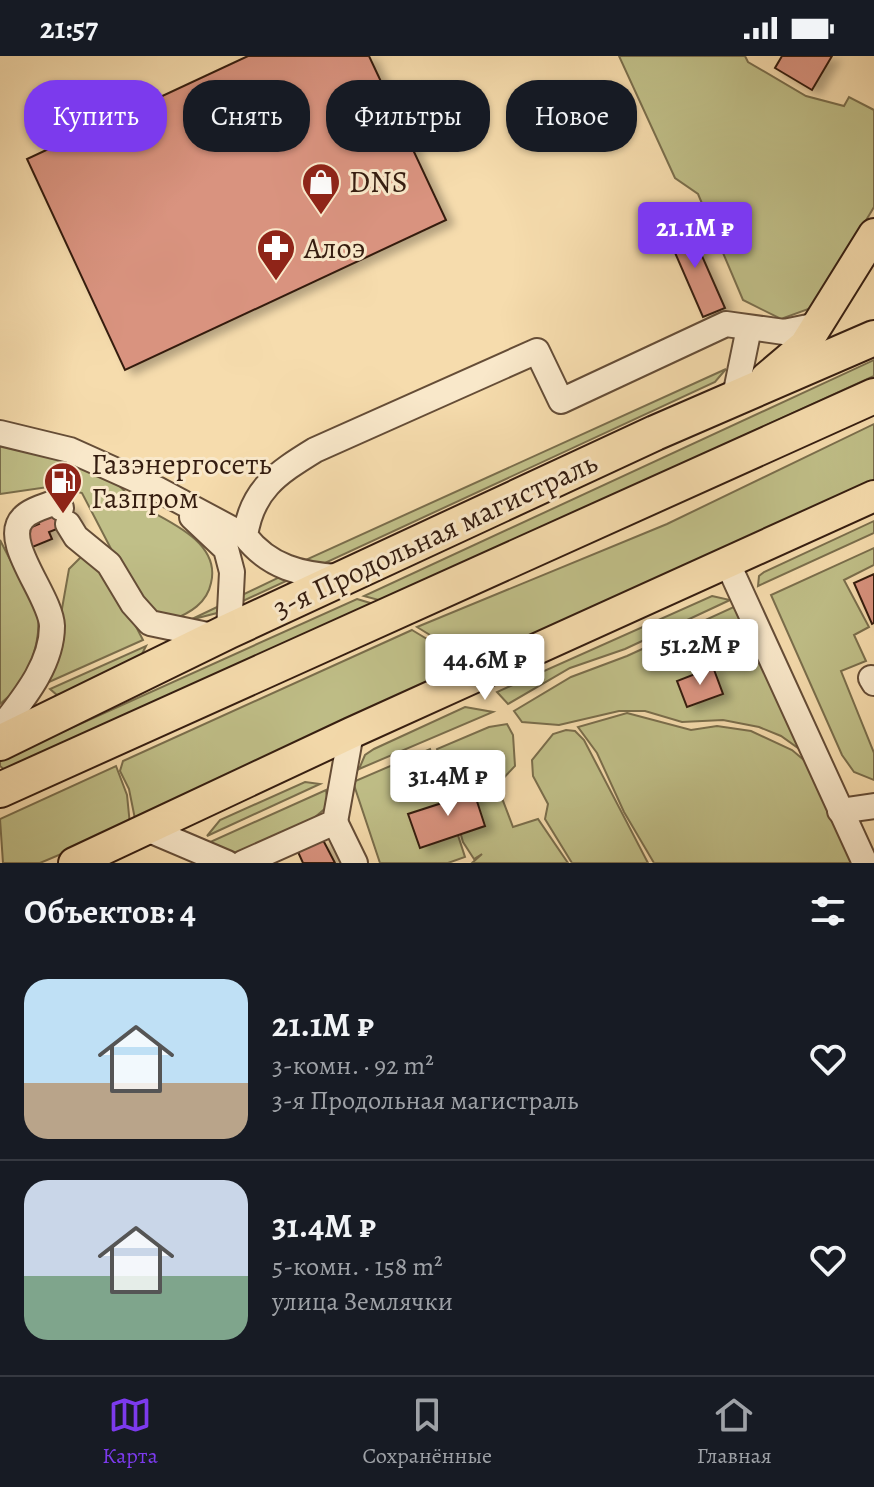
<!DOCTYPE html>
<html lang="ru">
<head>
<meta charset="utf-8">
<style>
	:root { --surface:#171b24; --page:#242831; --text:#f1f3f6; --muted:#9ea1a6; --line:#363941; --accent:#7c3aed }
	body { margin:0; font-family:Alegreya,serif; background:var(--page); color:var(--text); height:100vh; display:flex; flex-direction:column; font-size:30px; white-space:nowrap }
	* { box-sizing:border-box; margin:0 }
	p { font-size:26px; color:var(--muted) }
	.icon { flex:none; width:44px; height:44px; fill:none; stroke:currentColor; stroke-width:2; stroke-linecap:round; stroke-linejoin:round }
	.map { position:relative; height:807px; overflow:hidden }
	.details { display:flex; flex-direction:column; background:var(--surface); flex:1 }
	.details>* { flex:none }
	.top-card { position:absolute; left:24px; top:24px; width:826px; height:72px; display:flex; gap:16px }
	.price { position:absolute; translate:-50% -68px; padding:0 18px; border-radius:8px; background:#fff; color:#222; font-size:26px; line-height:52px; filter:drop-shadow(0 2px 4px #0008) }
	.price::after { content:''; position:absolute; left:50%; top:48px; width:24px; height:18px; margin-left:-12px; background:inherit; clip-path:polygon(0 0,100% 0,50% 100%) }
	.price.selected { background:var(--accent); color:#fff }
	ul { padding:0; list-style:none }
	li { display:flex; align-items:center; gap:24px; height:200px; padding:0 24px }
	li+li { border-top:2px solid var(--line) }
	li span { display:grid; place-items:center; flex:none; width:224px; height:160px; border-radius:24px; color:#555 }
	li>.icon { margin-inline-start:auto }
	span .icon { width:96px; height:96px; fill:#fffc; stroke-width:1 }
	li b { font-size:34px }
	h2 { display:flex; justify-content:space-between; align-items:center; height:96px; padding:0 24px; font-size:34px }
	.tag { padding:0 28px; border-radius:32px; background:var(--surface); box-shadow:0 2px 6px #0004; font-size:28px; line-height:72px }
	.tag.selected { background:var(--accent); color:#fff }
	.status { display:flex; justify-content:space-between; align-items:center; height:56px; padding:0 40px; background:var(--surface); direction:ltr }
	.status svg { height:22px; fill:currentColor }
	.menu { display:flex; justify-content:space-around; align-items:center; height:112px; border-top:2px solid var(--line); background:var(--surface); font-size:22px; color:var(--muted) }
	.menu a { display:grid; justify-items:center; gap:4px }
	.menu .selected { color:var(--accent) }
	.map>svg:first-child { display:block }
	.green { fill:#c0bf88; stroke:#7a6e4c; stroke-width:2 }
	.building { fill:#d9937f; stroke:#351d10; stroke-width:2; filter:url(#shadow) }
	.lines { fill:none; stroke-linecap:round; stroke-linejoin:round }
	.minor-casing { stroke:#654d37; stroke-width:28 }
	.major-casing { stroke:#351d10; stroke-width:34 }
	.highway-casing { stroke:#351d10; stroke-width:38 }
	.minor { stroke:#f9e8ca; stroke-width:24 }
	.major { stroke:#f6dcad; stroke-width:30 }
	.highway { stroke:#f6dcad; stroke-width:34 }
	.labels { text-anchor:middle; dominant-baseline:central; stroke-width:6; stroke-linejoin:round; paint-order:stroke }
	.poi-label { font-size:30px; fill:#351d10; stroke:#f9e8ca; text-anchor:start }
	.street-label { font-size:30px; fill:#351d10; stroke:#f9e8ca }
</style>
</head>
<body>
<div class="status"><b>21:57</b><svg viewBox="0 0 49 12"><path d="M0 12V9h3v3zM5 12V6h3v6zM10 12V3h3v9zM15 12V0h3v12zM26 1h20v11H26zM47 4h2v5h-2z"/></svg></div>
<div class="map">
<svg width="874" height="807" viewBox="0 0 874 807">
	<defs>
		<filter id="shadow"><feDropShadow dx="8" dy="4.5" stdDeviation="4" flood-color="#0004"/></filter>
	</defs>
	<rect width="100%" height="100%" fill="#f6dcad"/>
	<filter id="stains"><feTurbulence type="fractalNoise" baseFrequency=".0025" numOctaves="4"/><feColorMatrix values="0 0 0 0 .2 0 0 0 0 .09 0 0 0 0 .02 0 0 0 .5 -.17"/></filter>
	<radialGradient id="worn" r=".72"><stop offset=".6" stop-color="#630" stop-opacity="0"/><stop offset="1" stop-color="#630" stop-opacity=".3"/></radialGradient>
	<!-- green -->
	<g class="green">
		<path d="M619,0H745L748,6L806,40L844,50L849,41L874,54V151L814,251L781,263L743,244L698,138L675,122Z"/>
		<path d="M874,304V320L382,545L364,540Z"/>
		<path d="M726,313L715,326L217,557L190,564L280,521L301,506Z"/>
		<path d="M874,368V427L479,609L417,571L667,468Z"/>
		<path d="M0,386C35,395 115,409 130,444C160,462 222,483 211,527C207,547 190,557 172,564L154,558L122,514L82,437L55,430L0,438Z"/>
		<path d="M874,465V477L758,530L759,520L764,516Z"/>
		<path d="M0,484L38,558C41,590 27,628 0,648Z"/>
		<path d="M874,492V509L844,524L869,571L854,579L866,605L841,615L874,697V724L854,716L842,699L771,539Z"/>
		<path d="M89,501L108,517L143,584L49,626L69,513L80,502Z"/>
		<path d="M712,540L730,544L625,593L570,612L508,648L497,636Z"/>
		<path d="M357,543L377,549L6,715L0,710V704Z"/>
		<path d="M738,549L805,697L781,680L759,671L723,664L682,666L645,655H619L559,669L522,666L514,655L571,621L627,600Z"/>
		<path d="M412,574L475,612L136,768L129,733L120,715L123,705Z"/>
		<path d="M146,590L141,600L63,637L57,639L50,633Z"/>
		<path d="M465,651L493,656L359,713L365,699L374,693Z"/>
		<path d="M627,657L691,674L717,670L751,675L792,694L811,710L856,807H654L624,756L597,697L578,671Z"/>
		<path d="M507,668L513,679L515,710L497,729L513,771L538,763L568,807H472L482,798L474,803L463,786L437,693L489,671Z"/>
		<path d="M566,674L575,675L584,684L648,807H572L545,763L548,748L533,720L532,704L553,678Z"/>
		<path d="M430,693L465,801L448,807H380L353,726Z"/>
		<path d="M116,710L127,739L130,769L40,807H3L0,763Z"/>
		<path d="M305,726L320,728L207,780L220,764Z"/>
		<path d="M326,734L328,750L314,762L235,799L208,787Z"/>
	</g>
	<!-- building -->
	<g class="building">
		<path d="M248,0H369L446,164L125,314L27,103Z"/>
		<path d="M782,0H832L812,34L775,12Z"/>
		<path d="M687,166L725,252L703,261L666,176Z"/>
		<path d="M69,448L77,465L49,476L52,483L30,492L22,475L39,468L36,462Z"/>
		<path d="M874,518V567L872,568L854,527Z"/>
		<path d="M713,611L723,638L687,651L677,625Z"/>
		<path d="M472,730L485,770L420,792L408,758L448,745L446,739Z"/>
		<path d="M323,784L335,807H303L298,796Z"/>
	</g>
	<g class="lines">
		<defs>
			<g id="minor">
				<path d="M735,340L749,272"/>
				<path d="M0,377L70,394L159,434L245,480"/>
				<path d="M192,461L226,493L232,516L229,575"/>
				<path d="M68,468L76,481L109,508L133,548L150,567L217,581"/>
				<path d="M728,508L865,807"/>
				<path d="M339,521C301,519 269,511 245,480C252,434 276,418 315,394L537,295L561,345L726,268L784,276L818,269"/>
				<path d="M871,622L874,627"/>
				<path d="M0,673C23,643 52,609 52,570C51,540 0,485 23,462C30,454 46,450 56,446L61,452"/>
				<path d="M840,755L874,750"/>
				<path d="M335,766L355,807"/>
				<path d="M147,773L227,807"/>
				<path d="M243,807L335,766L351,677"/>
			</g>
			<g id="major">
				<path d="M766,322L805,289L874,178"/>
				<path d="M74,807L351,677L874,440"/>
			</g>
			<g id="highway">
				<path d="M0,687L229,575L655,377L874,282"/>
				<path d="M0,734L874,340"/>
			</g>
		</defs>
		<!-- minor casing -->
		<use href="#minor" class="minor-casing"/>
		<!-- major casing -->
		<use href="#major" class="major-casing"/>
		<!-- highway casing -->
		<use href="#highway" class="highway-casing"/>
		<!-- minor -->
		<use href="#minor" class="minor"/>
		<!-- major -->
		<use href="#major" class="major"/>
		<!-- highway -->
		<use href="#highway" class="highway"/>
	</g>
	<!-- icons -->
	<defs>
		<symbol id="shop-pin" viewBox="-11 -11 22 30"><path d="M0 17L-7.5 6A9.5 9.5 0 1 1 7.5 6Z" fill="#8f2418" stroke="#f9e8ca"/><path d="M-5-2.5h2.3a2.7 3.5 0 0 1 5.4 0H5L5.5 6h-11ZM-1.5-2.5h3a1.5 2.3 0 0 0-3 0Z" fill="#fff"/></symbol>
		<symbol id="pharmacy-pin" viewBox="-11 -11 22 30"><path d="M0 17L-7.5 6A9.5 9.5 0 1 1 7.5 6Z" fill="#8f2418" stroke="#f9e8ca"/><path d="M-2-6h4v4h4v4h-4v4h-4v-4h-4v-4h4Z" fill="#fff"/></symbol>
		<symbol id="fuel-pin" viewBox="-11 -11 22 30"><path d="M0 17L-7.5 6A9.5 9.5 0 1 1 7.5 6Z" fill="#8f2418" stroke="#f9e8ca"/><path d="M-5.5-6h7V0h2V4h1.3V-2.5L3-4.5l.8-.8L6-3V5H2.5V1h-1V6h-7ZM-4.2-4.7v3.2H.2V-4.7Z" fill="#fff"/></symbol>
	</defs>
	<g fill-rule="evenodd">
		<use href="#shop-pin" x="299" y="104" width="44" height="60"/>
		<use href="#pharmacy-pin" x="254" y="170" width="44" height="60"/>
		<use href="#fuel-pin" x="41" y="403" width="44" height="60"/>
	</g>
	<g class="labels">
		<!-- poi labels -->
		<g class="poi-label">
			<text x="349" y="126">DNS</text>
			<text x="304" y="192">Алоэ</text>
			<text x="91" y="408">Газэнергосеть<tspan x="91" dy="34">Газпром</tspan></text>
		</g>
		<!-- street labels -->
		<g class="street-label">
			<text transform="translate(435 479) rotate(-25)">3-я Продольная магистраль</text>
		</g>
	</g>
	<rect width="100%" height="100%" filter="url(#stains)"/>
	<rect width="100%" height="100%" fill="url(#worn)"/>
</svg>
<b class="price selected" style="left:695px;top:214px">21.1M ₽</b>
<b class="price" style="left:700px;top:631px">51.2M ₽</b>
<b class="price" style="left:485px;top:646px">44.6M ₽</b>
<b class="price" style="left:448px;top:762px">31.4M ₽</b>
<div class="top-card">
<a class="tag selected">Купить</a>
<a class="tag">Снять</a>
<a class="tag">Фильтры</a>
<a class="tag">Новое</a>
</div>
</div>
<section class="details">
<h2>Объектов: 4<svg class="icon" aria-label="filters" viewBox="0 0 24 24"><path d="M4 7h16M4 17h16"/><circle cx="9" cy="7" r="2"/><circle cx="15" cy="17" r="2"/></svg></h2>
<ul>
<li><span style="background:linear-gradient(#bfe0f5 65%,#b9a48a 0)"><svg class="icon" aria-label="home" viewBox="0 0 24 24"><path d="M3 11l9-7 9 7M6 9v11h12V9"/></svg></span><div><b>21.1M ₽</b><p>3-комн. · 92 m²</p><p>3-я Продольная магистраль</p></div><svg class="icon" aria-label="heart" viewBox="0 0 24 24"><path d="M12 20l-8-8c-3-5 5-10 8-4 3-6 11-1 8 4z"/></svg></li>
<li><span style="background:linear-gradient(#c9d6e8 60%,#7fa58c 0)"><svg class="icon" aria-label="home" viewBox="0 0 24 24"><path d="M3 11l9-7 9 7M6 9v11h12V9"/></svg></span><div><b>31.4M ₽</b><p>5-комн. · 158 m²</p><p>улица Землячки</p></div><svg class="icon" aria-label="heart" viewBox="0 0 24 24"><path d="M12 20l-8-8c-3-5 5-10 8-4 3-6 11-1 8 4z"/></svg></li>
</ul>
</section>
<nav class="menu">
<a class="selected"><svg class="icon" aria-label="map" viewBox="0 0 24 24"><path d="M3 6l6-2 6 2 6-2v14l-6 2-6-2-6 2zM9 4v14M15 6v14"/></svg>Карта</a>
<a><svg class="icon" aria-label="saved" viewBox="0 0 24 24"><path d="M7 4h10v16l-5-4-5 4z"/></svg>Сохранённые</a>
<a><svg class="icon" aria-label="home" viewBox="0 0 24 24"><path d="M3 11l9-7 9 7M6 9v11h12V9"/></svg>Главная</a>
</nav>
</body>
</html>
